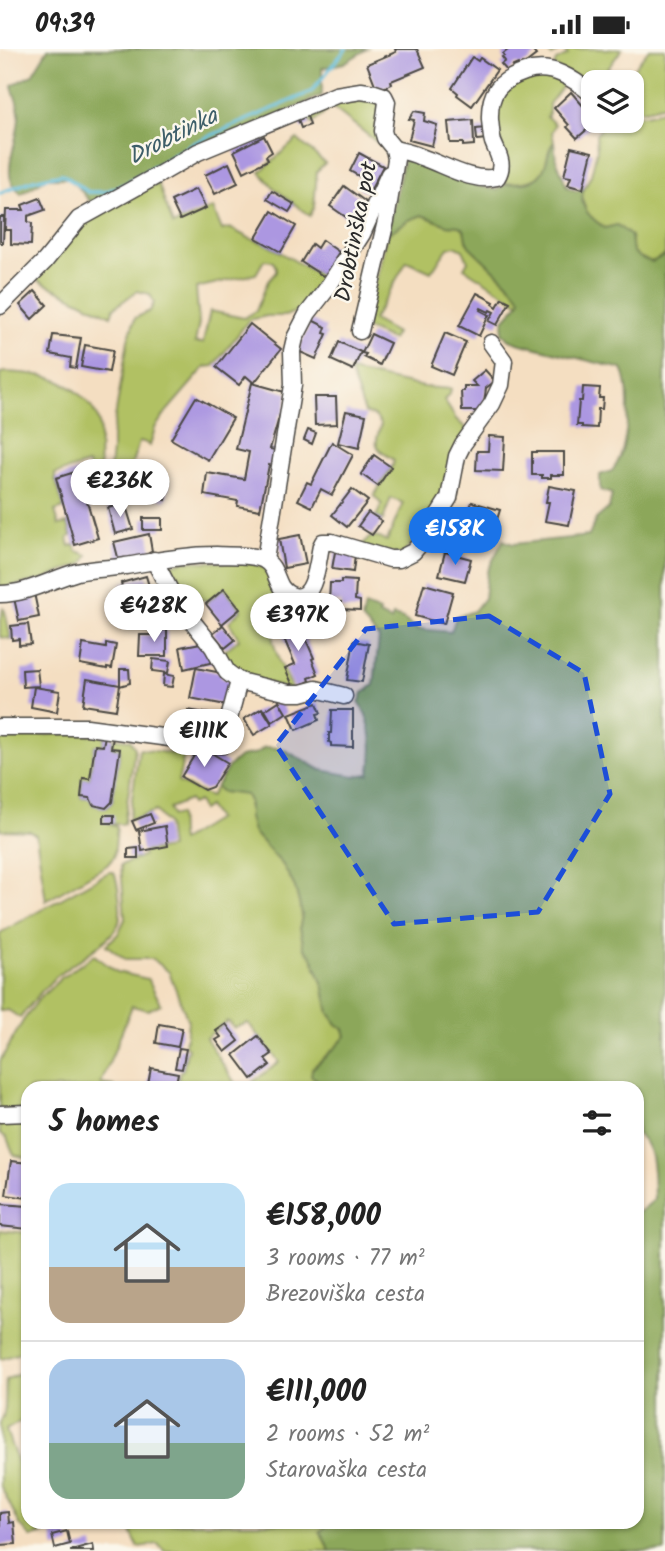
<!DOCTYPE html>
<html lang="en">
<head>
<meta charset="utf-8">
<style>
	:root { --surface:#fff; --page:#f6f6f6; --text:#222; --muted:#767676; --line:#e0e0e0; --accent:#1a73e8 }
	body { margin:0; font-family:Kalam,sans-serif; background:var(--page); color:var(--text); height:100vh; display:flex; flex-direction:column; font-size:26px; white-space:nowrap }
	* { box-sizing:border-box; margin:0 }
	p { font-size:23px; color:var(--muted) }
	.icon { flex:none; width:38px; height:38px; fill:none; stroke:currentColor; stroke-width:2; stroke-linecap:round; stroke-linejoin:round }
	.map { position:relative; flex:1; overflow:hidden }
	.details { position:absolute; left:21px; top:1032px; width:623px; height:448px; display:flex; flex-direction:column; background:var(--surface); border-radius:21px; box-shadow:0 2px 5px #0004 }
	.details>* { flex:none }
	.tools { position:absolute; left:581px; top:21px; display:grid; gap:14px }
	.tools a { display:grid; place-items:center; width:63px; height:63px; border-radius:14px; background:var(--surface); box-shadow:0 2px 5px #0004; font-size:35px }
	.price { position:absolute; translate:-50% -60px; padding:0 16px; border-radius:24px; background:#fff; color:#222; font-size:23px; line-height:46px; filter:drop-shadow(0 2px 4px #0008) }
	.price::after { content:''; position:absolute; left:50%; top:42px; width:21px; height:16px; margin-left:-10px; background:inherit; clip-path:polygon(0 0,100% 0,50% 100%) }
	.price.selected { background:var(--accent); color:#fff }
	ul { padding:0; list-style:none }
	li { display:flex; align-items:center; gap:21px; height:175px; padding:0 28px }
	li+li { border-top:2px solid var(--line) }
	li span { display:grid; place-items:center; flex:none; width:196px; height:140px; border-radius:21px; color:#555 }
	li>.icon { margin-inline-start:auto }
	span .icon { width:84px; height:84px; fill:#fffc; stroke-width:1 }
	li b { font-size:30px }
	h2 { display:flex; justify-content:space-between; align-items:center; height:84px; padding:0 28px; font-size:30px }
	.status { display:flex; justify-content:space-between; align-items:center; height:49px; padding:0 35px; background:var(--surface); direction:ltr }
	.status svg { height:19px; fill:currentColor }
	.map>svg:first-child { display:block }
	.green { fill:#b1c164; stroke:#6e7648; stroke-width:2; fill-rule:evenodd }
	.forest { fill:#8ca75a; stroke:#5c6942; stroke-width:2 }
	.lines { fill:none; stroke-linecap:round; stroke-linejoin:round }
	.stream { stroke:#5fbddd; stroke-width:3.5 }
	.building { fill:#ac97e1 }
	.minor-casing { stroke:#494642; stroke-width:19 }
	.minor { stroke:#fff; stroke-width:16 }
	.marked { fill:#1d4ed8; fill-opacity:0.2; stroke:#1d4ed8; stroke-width:5; stroke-dasharray:14 9; stroke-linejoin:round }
	.labels { text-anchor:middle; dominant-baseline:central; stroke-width:5; stroke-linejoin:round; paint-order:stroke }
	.street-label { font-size:23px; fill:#2b2b2b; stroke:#fbf7ec }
	.water-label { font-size:24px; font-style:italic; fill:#3d5e69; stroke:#fbf7ec }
</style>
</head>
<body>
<div class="status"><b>09:39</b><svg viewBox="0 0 49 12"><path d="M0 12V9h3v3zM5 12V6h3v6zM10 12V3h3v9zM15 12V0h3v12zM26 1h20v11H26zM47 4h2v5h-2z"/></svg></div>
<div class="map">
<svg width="665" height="1502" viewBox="0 0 665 1502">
	<rect width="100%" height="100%" fill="#fbf7ec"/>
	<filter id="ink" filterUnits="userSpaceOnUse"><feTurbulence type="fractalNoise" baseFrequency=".0143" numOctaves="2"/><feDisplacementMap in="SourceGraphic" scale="14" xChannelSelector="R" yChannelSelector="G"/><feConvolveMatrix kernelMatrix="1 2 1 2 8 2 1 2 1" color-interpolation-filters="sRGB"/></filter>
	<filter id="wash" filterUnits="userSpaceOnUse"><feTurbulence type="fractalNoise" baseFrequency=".00686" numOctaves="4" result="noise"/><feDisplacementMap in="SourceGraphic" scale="28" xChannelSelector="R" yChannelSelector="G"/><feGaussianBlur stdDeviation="1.57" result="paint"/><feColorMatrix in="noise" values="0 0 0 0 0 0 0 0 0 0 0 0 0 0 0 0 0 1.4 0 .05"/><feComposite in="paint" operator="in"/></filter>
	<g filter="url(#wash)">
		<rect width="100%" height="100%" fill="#f4dec1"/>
		<!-- green -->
		<g class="green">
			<path d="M543,0H622L598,33H593V40L554,17L556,12L568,6L563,0L552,7Z"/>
			<path d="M649,0H665V56L645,61H632V33H623Z"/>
			<path d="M540,22L566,33L549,55V64L547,68L555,75L552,83L554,93C547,101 549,105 547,114C541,135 521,134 504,134L509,117L493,71L504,37Z"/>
			<path d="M381,52L378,94L332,58L312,75L307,66L332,53Z"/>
			<path d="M665,61V206L652,213L641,209L633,203L630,187L617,176L605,179L588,167L581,146L591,126L597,101L596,86L607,72H632V66H645Z"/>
			<path d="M297,90L325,114L317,122L314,158L310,167L274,139L260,123Z"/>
			<path d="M158,134L173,176L213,159L222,181L230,179L249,189L266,195L329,232L306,261H300L285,267H267L249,271L214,317L205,318L167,362L155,379L150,397L144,393H139C136,404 132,413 129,424L130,427L127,438L110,419L112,402V387L128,291L135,269L150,262L154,254L150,245L137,242L114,259L111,267L39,232L36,229L83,172ZM264,211L273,212L276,219V223L268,232L256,262L244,269L210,262L203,294H195L199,274L196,239L256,225Z"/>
			<path d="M422,166L447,176L460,177L464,180L466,191L469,197L517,243L521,249L519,254L464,219L468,212L463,201L455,197L448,199L431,223L407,212L373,271L396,284L392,291L365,279L387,185L409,171Z"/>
			<path d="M350,322L424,338L451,340L450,345L444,351L456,370L468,381L442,455L402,506L361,498C371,485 372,485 387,492L403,454L391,449L383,471L376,467L382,456L374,447L393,416L394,411C373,397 374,399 381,375L375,367L365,364Z"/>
			<path d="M6,323C21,324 39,324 54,330C71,336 95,355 99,374C102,392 96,410 102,427C106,438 115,445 121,453L100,457L88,415L55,425V429L64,459L55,462L59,476L68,474L71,487L68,489L70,497L74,496L77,502L88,506L83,515L41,531L0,539V324Z"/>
			<path d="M185,512L252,514L265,519L278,543L273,592L279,612L290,634L291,641L239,625L221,605L239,590L229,573L241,561L224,540L208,552L197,549L168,519V516Z"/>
			<path d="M3,559L5,562L11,590L0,588V575Z"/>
			<path d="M0,684L42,686L72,684L105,687L103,697L95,696L90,730H83L81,748L90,749L93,756L106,759L112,753L120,700L111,699L113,689L130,691L135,699L124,775H108L117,778L114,808L107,816L46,852L36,786L30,782L0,781Z"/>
			<path d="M139,700L184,706L178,733L210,748L216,738L223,743L246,745L249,752L248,758L253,783L283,816L295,838L302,865L300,878L304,899L312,908L324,939L329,964L337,975L344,980L346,987L336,998L312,1019L320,1034L346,1039H245L279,1013L248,974L234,979L227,972L206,989L235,1034L233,1039H177L180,1022L183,1021L188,999L185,997L188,972L169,923L153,910H125L106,896L118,885L125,870L121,816L143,807L144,803L170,799L167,775L156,762L129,771ZM189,751L191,755L198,752L202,761L208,757L217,770L181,792C179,783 180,774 179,765L172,767L169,759Z"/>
			<path d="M109,823H114C118,832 123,867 118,876C107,896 73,913 56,928C42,940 31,955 20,969L8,961L0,962V884Z"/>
			<path d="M94,906L117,923L148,930L161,955L148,961L132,957L101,1035L114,1037V1039L28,1040V1060L0,1061V1012L23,972L38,951L61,929Z"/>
			<path d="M28,1067V1109L14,1106L7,1089L0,1084V1069Z"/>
			<path d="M0,1181L28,1184V1301L2,1310H0Z"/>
			<path d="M28,1320V1368L6,1381L28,1444V1474H40L42,1477L53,1474H77L31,1488L20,1476L0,1436V1375C8,1360 4,1347 6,1331Z"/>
			<path d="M127,1474H331L320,1483L330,1502H164L158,1495L138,1498Z"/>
		</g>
		<!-- forest -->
		<g class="forest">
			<path d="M48,0H367L344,14L322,19V46L93,156L78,138L68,129H47L21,145C18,141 12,135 11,131C6,115 19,86 19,68C20,56 14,48 12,36L32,26Z"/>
			<path d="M554,93L556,110L567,138L576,142L584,140C577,158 592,170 605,179L617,176L631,187L633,203L641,209L652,213L665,206V1502H330L320,1482L331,1474H637V1165L654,1151C653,1129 656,1098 637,1085V1040H437L434,1038C405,1038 344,1046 320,1034C320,1033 312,1027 311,1027L312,1020L336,998L346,987L344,980L337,975L329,964L324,939L312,908L304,899L300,878L302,865L295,838L283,816L253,783L249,768V752L246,746L222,743L216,738L229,717L240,708L257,704L265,698L281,699L321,721L354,727L369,725C373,708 373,686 367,669C366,664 362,659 359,654L363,644L374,636L379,589L362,570L365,557L380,563L379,566L391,572L393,567L403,570L417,580L451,583L456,568L474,562L484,549L487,523L503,491L513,495L589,487L596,470L609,459L612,445L600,441V426L612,422C615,418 618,413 620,408C628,387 632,339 622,320L521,295L510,291L502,284L504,271L519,254L521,249L511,237L469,197L466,191L464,180L460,177L447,176L422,166L409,171L387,185L404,109L478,137L497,141C510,129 527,139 538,128C549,118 545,104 554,93Z"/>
		</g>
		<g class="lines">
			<!-- stream -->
			<path class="stream" d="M0,144L34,131L62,125L88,143H105L126,135L194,94L311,43L346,0"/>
		</g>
		<g id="blocks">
			<!-- building -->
			<g class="building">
				<path d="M395,0H417L425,18L391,32L392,35L381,40L379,37L376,38L367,15L396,3Z"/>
				<path d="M509,0H531L536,6L527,13L519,17L518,15L513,17L514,18L508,23L501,15L505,12L502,8L504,7L503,5Z"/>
				<path d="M472,8L478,12L480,9L497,21L472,57L457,46L458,44L452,39Z"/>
				<path d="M571,43L585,59L590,55L593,59V72H597L577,89L567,78L569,76L554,59Z"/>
				<path d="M414,62L425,64L424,72L437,76L432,97L409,91L414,71L409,70Z"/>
				<path d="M307,67L310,76L301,79L298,71Z"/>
				<path d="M473,71L474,96L463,97V94H450L448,73Z"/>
				<path d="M486,79L487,90L477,91L476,80Z"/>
				<path d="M264,87L272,103L266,107L268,111L244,123L234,102Z"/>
				<path d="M571,98L592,103L583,140L568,136L571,128L564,127Z"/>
				<path d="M359,104L383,117L369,144L359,139L364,130L350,122Z"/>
				<path d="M229,114L238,134L215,145L205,126Z"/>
				<path d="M344,137L366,153L356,175L330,157Z"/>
				<path d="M196,140L206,159L180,171L171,152Z"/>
				<path d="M272,142L294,155L289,163L267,150Z"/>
				<path d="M40,149L45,161L28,167V173L32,174L31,196L11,195V181H5L6,161H24L22,156Z"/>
				<path d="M272,162L296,177L281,203L256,189Z"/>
				<path d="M0,168H4L3,194H0Z"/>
				<path d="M322,191L339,203L335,209L339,212L328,230L301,213L312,195L317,199Z"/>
				<path d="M35,242L47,256L32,270L20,256Z"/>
				<path d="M477,244L494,253L493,255L497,258L502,249L510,253L497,276L489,272L494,263L490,261L489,263L481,259L480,261L489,266L479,287L459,277Z"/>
				<path d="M312,271L326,278L324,284L327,285L316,310L298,302Z"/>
				<path d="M250,275L281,300L254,334L246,327L239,336L216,318Z"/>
				<path d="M445,284L466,293L452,326L431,317Z"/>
				<path d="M371,285L390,294L380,316L364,308L366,305L362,304Z"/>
				<path d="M53,286L81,289L76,319L70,318L71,309L50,305Z"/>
				<path d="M339,293L361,303L353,321L331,311Z"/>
				<path d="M85,296L113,301L109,323L81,318Z"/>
				<path d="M485,321L495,332L486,339L483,362H462L461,342H464V337H477L472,332Z"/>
				<path d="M252,334L288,344L283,366L280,365L270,400L275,401L272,417L269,416L260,461L237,457L238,452L204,446L207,424L244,430L249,403L236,400Z"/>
				<path d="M583,338L600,339L599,349H603L602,360H598L597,379L582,378V376H577L579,352H582Z"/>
				<path d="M196,348L233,369L208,411L171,390Z"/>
				<path d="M314,348H336L337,375L315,376Z"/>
				<path d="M346,362L366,366L359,399L338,394Z"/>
				<path d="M308,381L316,384L312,395L304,391Z"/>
				<path d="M489,387L505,388L503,422L476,421L477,402H488Z"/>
				<path d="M332,393L353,406L332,446L321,440L312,458L298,451L307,433L311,435Z"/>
				<path d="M532,403H564V426H551V429H542V426H532Z"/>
				<path d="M374,406L391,418L378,437L361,425Z"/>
				<path d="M78,422L98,489L75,496L56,429Z"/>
				<path d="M159,430L170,432L166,451L155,449Z"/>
				<path d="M549,437L576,442L569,476L545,472L549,453H546Z"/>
				<path d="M352,440L368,452L347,478L332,466Z"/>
				<path d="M472,453L500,461L493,483L489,482L485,496L458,488L464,467L467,468Z"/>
				<path d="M125,454L133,480L115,485L108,459Z"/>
				<path d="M368,463L382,472L372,486L358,477Z"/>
				<rect x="143" y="469" width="19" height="12"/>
				<path d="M149,485L153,508L120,516L114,493Z"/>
				<path d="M300,486L306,515L284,519L279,490Z"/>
				<path d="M335,503L355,506L353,523L332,520Z"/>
				<path d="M445,503L471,510L465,532L439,526Z"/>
				<path d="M146,527L152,547L127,555L121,534Z"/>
				<path d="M341,531L356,532L355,551L360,552V561L341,560V553H329L330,534H341Z"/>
				<path d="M424,535L453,543L444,575L415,567Z"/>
				<path d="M224,540L240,560L222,575L206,555Z"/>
				<path d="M34,544L39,568L19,572L14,549Z"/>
				<path d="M163,553L172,564L157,575L154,571L147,576L143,571L150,566L148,564Z"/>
				<path d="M296,568L314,609L312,610L318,625L309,629L310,632L294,639L285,619L295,615L278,576Z"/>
				<path d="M28,575L31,595L19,596V590L12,591L11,577Z"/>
				<path d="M223,576L235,591L225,599L213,584Z"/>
				<path d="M152,581H167V607H139L140,586H152Z"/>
				<path d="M354,592L369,595L362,633L347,631Z"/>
				<path d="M206,593L214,613L184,620L180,598Z"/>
				<path d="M106,594L116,596L112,619L107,618V620L80,615L83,595L106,599Z"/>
				<path d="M153,610L170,612L168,624L152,622Z"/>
				<path d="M196,619L222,624L221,629L231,631L226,656L190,649Z"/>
				<path d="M37,620L39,637L23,638L22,621Z"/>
				<path d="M120,620H129L130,634L120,637Z"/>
				<path d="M164,625L174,627L172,638L163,637Z"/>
				<path d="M87,630L120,636L116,661L83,656Z"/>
				<path d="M34,638L60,642L57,663L31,658Z"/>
				<path d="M279,652L286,664L272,673L265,661Z"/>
				<path d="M317,654L321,664L317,665L319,671L296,681L289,665Z"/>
				<path d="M262,659L272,675L254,686L244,670Z"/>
				<path d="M188,661L222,667L217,693L184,687Z"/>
				<path d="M332,661H353V698L331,697V694L329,693V684H331Z"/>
				<path d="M105,687L113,689L111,699L120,700L112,753L106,759L93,756L90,749L81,748L83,729L90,730L95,696L103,697Z"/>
				<path d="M200,697L228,714L212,738L204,741L181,728Z"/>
				<path d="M150,765L154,774L136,781L132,772Z"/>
				<rect x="104" y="766" width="10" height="8"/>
				<path d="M165,777L168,797L142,802L139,782Z"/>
				<path d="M138,799V809H128V800Z"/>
				<path d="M159,975L182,979L178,998L156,994Z"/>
				<path d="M226,975L239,992L225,1003L216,991L221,988L216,982Z"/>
				<path d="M258,987L272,1005L265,1010L270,1016L252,1030L234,1006Z"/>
				<path d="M179,999L186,1000L182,1020L175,1019Z"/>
				<path d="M151,1019L178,1024L175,1040H147Z"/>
				<path d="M11,1112L28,1114V1149L6,1146Z"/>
				<path d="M0,1155L28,1157V1180L0,1177Z"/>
				<path d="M8,1463L9,1474L14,1473L16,1495L0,1496V1464Z"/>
				<path d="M67,1482L70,1495L55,1499L52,1486Z"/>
				<path d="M93,1495L94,1502H71V1501Z"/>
			</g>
		</g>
	</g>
	<g filter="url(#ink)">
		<use href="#blocks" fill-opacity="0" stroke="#494642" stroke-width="2"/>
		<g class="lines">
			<defs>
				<g id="minor">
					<path d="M394,100C403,102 413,104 421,108C445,116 472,134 497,128C505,115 498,106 493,93C491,86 491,78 490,71C489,43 499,32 525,23C551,14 573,29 593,46"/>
					<path d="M0,257L45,212L79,170L160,125L198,103L336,46L361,42L375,44L384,47L387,53L383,82L385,89L394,100L396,110L386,172L360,282"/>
					<path d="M154,511L175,551L213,598L227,623L239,632L289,644H301L316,640L344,647"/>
					<path d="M265,511L293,336L292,302L295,289L308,264L326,241L362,185L389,125"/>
					<path d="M0,545C27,545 52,530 77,523C93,519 109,520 125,517C157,512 184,506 216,506C228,507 254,505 264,511C275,517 275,528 281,538C284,542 289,546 294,547C315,554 318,510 321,497L323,493H332L390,510H399L413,503L419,496L449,449L457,407L463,395L492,355L501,336L504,312L491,294"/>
					<path d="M0,678H87L222,696L239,632"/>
					<path d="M0,1065L28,1064"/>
				</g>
			</defs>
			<!-- minor casing -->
			<use href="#minor" class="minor-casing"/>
			<!-- minor -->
			<use href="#minor" class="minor"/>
		</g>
	</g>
	<!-- marked area -->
	<path class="marked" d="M489,567L584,624L610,745L538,863L394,875L276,696L366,580Z"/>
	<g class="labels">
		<!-- street labels -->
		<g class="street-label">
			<text transform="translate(357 183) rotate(-79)">Drobtinška pot</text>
		</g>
		<!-- water labels -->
		<g class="water-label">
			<text transform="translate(173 88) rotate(-27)">Drobtinka</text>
		</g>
	</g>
</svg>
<div class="tools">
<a><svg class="icon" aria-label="layers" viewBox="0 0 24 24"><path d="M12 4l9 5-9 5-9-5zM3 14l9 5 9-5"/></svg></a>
</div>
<b class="price" style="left:120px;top:470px">€236K</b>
<b class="price selected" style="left:455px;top:518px">€158K</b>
<b class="price" style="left:154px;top:595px">€428K</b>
<b class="price" style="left:298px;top:604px">€397K</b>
<b class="price" style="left:204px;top:720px">€111K</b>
<section class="details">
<h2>5 homes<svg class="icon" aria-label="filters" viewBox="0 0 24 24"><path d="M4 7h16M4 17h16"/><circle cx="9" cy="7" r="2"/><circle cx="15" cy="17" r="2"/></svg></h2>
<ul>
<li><span style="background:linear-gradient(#bfe0f5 60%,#b9a48a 0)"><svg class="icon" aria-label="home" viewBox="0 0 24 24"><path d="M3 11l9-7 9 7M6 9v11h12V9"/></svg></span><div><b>€158,000</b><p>3 rooms · 77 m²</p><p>Brezoviška cesta</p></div></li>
<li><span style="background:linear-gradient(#a9c7e8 60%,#7fa58c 0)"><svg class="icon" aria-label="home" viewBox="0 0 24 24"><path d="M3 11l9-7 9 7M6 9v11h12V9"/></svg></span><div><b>€111,000</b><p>2 rooms · 52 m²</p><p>Starovaška cesta</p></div></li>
</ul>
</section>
</div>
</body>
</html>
